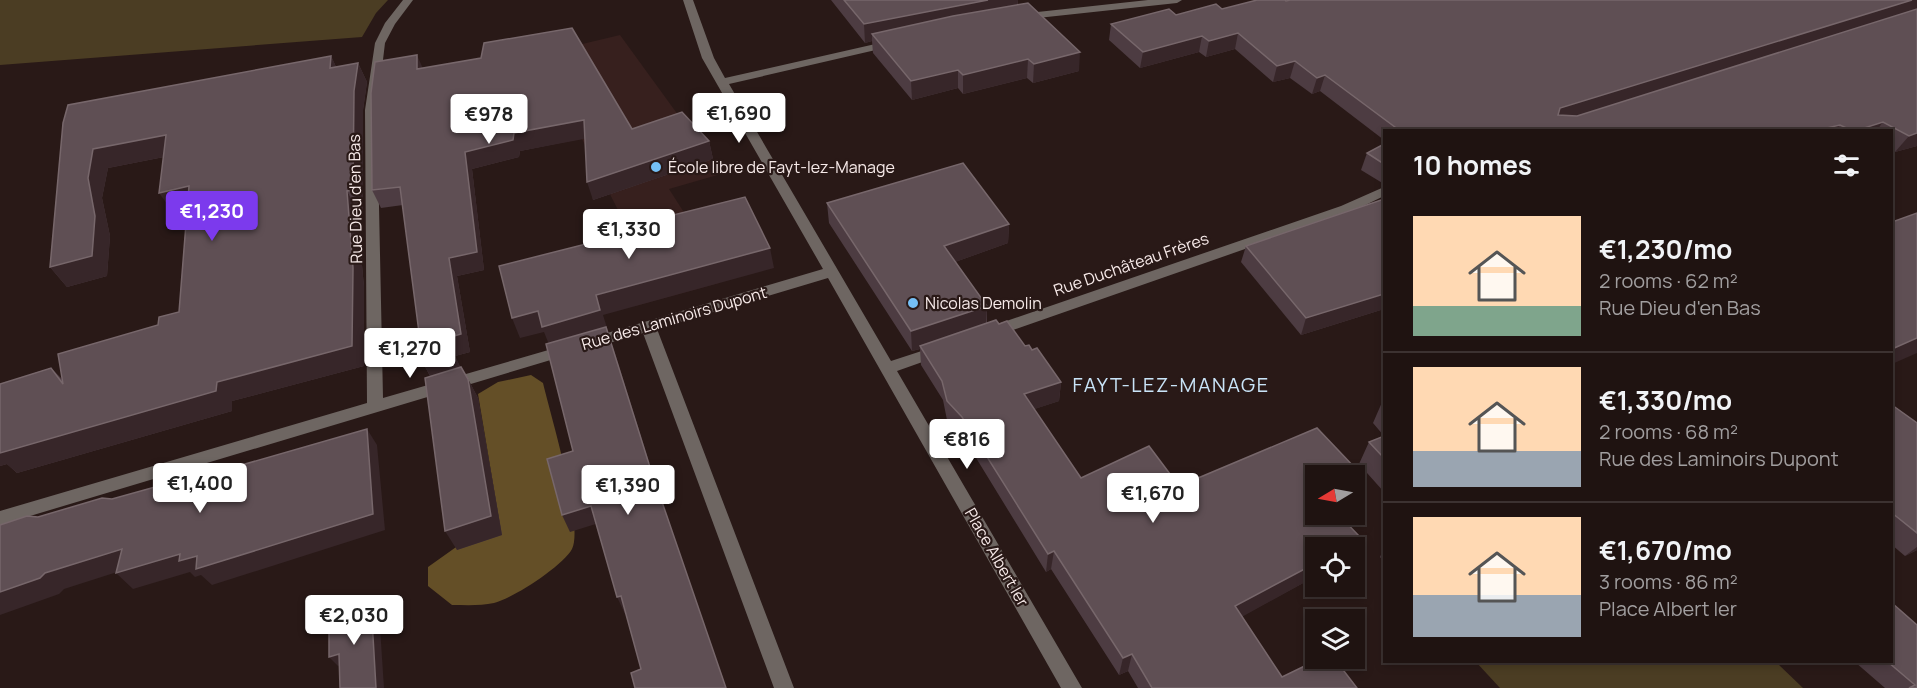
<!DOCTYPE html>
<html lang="en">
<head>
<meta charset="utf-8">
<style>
	:root { --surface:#1f1311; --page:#2c201f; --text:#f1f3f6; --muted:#a19e9f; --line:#3c3231; --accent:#7c3aed }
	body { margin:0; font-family:Manrope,sans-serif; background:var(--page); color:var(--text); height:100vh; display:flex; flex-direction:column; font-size:22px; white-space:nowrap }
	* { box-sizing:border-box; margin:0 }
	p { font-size:20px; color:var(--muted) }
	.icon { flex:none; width:33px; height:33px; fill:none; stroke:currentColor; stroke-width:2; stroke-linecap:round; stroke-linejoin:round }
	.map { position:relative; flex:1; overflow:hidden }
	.sheet { position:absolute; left:1383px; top:129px; width:510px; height:534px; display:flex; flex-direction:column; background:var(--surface); border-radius:0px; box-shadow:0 3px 9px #0003,0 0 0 2px var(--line) }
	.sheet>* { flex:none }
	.needle { width:39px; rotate:260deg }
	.fabs { position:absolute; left:1305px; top:465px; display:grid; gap:12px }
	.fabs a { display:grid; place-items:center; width:60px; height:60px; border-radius:0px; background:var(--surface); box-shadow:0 3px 9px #0003,0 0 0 2px var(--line); font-size:30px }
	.price { position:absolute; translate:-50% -51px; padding:0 14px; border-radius:6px; background:#fff; color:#222; font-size:20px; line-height:39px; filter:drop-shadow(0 2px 3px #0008) }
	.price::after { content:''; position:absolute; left:50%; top:36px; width:18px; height:14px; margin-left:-9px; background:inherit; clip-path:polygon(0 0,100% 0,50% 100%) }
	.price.current { background:var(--accent); color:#fff }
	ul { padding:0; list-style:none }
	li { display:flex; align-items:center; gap:18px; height:150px; padding:0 30px }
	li+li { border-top:2px solid var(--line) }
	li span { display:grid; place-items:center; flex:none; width:168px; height:120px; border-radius:0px; color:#555 }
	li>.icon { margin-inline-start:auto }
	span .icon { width:72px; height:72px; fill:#fffc; stroke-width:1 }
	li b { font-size:26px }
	h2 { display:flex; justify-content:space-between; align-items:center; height:72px; padding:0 30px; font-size:26px }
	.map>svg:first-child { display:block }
	.built { fill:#37201e }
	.green { fill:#4b3d23 }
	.forest { fill:#644f27 }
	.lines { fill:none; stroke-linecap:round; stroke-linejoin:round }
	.minor { fill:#6e6662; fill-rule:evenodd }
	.wall { fill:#4d3c42 }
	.shaded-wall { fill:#372629 }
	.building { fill:#5f4f54; stroke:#77676b; stroke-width:1.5 }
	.poi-dot { fill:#75c0f6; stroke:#291917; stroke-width:2 }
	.labels { text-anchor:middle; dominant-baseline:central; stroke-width:4.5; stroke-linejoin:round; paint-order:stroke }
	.poi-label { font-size:16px; fill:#f7eae9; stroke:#291917; text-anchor:start }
	.street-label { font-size:16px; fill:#f7eae9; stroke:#291917 }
	.quarter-label { font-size:20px; letter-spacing:1.5px; fill:#c9e4f8; stroke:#291917 }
</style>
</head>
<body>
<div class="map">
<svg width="1917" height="688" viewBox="0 0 1917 688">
	<rect width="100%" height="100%" fill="#291917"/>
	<!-- built -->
	<path class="built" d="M620,35L721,174L669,189L706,247L719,283L635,306V265L620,214L582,139L532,56Z"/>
	<!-- green -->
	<g class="green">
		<path d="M0,0H388L376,13L362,37L0,65Z"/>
		<path d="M1476,662H1776L1803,688H1500Z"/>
	</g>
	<!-- forest -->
	<path class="forest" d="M531,375L543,383C550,413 584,525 572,549C563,566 512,599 494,603C481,606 465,605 452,605L428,586V567L459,545L501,531L478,394L498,382Z"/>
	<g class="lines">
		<!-- minor -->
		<g class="minor">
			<path d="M403,0H413L395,24L385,43L377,110L383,398L569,344L574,345L577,349L574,353L0,525V511L367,403L365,110L375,43L385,23Z"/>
			<path d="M683,0H693L714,58L725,78L893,40L898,43L893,46L729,84L891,361L940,345L945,346L948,350L945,354L897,371L1082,688H1061L828,278L657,329L794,688H774L643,333L592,348L587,347L585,343L587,339L823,269L702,58Z"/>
			<path d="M1148,0H1182L1177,3L1019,20L1014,17L1019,14Z"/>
			<path d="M1384,187V196L1351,212L996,336H986L984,332L986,328L1341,206Z"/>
		</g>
	</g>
	<!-- wall -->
	<g class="wall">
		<path d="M831,0H1018V5L1079,71L1033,83L1027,78L963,94L958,88L912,100L873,53L872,41L865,43Z"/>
		<path d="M1917,0V146L1895,152L1892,150V130H1384V140L1320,91L1312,94L1290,78L1273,82L1235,49L1206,57L1199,52L1140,68L1109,40L1111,24L1286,1Z"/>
		<path d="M331,56L336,67L358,63L367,82L363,110V210H357L364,287V366L232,401V411L17,473L7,464L0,466V384L51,368L62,379L158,325L179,312L187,209L173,212L164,157L108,168L102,198L110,236L107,276L67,287L50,267L63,123Z"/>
		<path d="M423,68L632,129L709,141L713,159L593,200L585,138L520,151L519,157L472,169L484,270L457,276L470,352L455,356L460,367L468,379L478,398L502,535L457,550L430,376L423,363L403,205L381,208L372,190Z"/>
		<path d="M1384,144V184L1361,170L1367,153Z"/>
		<path d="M1384,199V309L1301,335L1241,262L1246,246Z"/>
		<path d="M827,203L1009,224L1008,243L955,262L987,306V323L999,324L1025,346L1032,350L1061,382L1059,401L1034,409L1081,478L1179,486L1358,471L1354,478V476H1316V514L1361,538L1354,551V548H1316V576L1242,616L1282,677L1357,688H1138L1128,671L1119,675L1051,569L1046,572L962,435L947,420L943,400L921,365L920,349L912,351L829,223Z"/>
		<path d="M1384,399V492L1359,464L1369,442L1384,436L1373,423L1383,400Z"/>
		<path d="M1892,405L1917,423V550L1905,556L1892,545Z"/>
		<path d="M1384,548V562L1380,557Z"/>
		<path d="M1855,662H1892L1917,688H1885Z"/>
	</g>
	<!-- shaded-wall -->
	<g class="shaded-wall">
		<path d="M988,0H1018L1017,12L872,34V41L865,43L864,24Z"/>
		<path d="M1912,0H1917V10L1552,125L1560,108Z"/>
		<path d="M1238,33L1235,49L1206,57L1209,41Z"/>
		<path d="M1202,36L1199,52L1140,68L1143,52Z"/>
		<path d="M1080,52L1079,71L1033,83L1034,64Z"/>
		<path d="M417,55L424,71L417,69Z"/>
		<path d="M331,56L340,75L330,68Z"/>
		<path d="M1028,59L1027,78L963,94V75Z"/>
		<path d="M1295,61L1290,78L1273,82L1277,66Z"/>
		<path d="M358,63L367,82L363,110V210L353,190L354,91Z"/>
		<path d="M958,70V88L912,100L911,81Z"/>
		<path d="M1325,75L1320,91L1312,94L1317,78Z"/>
		<path d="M584,120L589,138L520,151L519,157L472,169L484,270L457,276L470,352L455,356L463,372L433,381L423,363L444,339L449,258L465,152L514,133Z"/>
		<path d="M1883,122L1877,130H1858Z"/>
		<path d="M1840,125L1836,130H1818Z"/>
		<path d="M1917,133V146L1895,152L1909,136Z"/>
		<path d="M166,135L179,154L108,168L102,198L110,236L107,276L67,287L50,267L93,149Z"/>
		<path d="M709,141L713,159L593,200L587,182Z"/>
		<path d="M189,186L202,205L173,212L159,193Z"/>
		<path d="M347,191L357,210L364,287V366L232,401V411L17,473L7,464L0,466V441L217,382Z"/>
		<path d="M1009,224L1008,243L944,266V246Z"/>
		<path d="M770,248L774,268L603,315L655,481L550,347L544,332L520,338L512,318Z"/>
		<path d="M1384,294V309L1301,335L1306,318Z"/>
		<path d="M987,306L986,326L920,346V349L912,351L911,331Z"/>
		<path d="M1917,338V353L1892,364V349Z"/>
		<path d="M468,379L478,398L502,535L457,550L445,531Z"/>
		<path d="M1061,382L1059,401L1023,413L1024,394Z"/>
		<path d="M367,429L377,445L385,530L212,585L201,575L195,577L190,572L133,589L116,573Z"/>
		<path d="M1358,471L1354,478V476H1348Z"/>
		<path d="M591,506L599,523L570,532L562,515Z"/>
		<path d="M1361,538L1354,551V548H1344Z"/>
		<path d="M1917,547V550L1905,556Z"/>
		<path d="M122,549L139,565L64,589L59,594L0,615V592L45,573Z"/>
		<path d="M1054,551L1051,569L1046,572L1048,554Z"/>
		<path d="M1316,563V576L1229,624L1235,606Z"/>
		<path d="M621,596L628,612L625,614L617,597Z"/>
		<path d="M371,602L379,612L384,688H376Z"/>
		<path d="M339,654L348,663L338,666L329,657Z"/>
		<path d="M1132,654L1128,671L1119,675L1123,658Z"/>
	</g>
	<!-- building -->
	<g class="building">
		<path d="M844,0H988L864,24Z"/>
		<path d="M1257,0H1285L1286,1L1290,0H1912L1560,108L1558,115L1577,116L1917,9V133L1909,136L1883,122L1858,130H1851L1840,125L1818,130H1399L1325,75L1317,78L1295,61L1277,66L1238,33L1209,41L1202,36L1143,52L1111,24L1169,9L1176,15L1216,4L1222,9Z"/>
		<path d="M1028,3L1080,52L1034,64L1028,59L963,75L958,70L911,81L872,34L953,16Z"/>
		<path d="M572,28L632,129L682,112L709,141L587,182L584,120L514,133L513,140L465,152L477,252L449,258L461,334L444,339L454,355L423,363L400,187L372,190L371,93L375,62L417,55V69L481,58L484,43Z"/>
		<path d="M331,56L330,68L358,63L354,91L353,190L347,191L353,268L352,346L217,382L216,391L0,453V384L51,368L63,384L58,354L158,325L159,317L179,312L189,186L159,193L166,135L93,149L88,178L95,216L92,256L50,267L63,123L68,105Z"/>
		<path d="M1384,144V164L1367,153Z"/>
		<path d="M963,163L1009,224L944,246L987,306L911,331L827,203Z"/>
		<path d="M745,197L770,248L596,295L600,310L542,327L538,311L512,318L499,266L590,243L589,236Z"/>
		<path d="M1384,199V294L1306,318L1246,246Z"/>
		<path d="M1917,213V338L1892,349V222Z"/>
		<path d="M996,320L999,324L1007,321L1025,346L1029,345L1032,350L1037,348L1061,382L1024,394L1081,478L1149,446L1179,486L1317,428L1358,471L1348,476H1316V514H1338L1361,538L1344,548H1316V563L1235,606L1282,677L1321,658H1334L1357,688H1152L1132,654L1123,658L1054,551L1048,554L962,417L947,401L942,381L920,346Z"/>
		<path d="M606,327L649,464L726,688H635L631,673L641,669L621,596L617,597L591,506L562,515L547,459L573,451L546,344Z"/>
		<path d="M461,367L468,379L491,516L445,531L425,378Z"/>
		<path d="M1892,405L1917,423V533L1892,513Z"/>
		<path d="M367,429L373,514L196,569L197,556L179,561L180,554L116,573L122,549L45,573L40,578L0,592V525L27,516L38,517L102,498L112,499L173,482L186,481Z"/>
		<path d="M1384,436V458L1369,442Z"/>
		<path d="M371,602L376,688H340L339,654L329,657V615Z"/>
		<path d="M1892,603L1917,625V688H1909L1915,685L1888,662H1892Z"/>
	</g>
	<!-- markers -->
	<g class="poi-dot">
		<circle cx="656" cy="167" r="6"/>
		<circle cx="913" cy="303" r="6"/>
	</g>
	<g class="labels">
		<!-- poi labels -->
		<g class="poi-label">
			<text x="668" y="167">École libre de Fayt-lez-Manage</text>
			<text x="925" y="303">Nicolas Demolin</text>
		</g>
		<!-- street labels -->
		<g class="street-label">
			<text transform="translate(355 199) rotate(-91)">Rue Dieu d'en Bas</text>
			<text transform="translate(1131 264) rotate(-19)">Rue Duchâteau Frères</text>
			<text transform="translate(674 318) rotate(-16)">Rue des Laminoirs Dupont</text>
			<text transform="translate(997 557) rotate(60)">Place Albert Ier</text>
		</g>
		<!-- quarter labels -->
		<g class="quarter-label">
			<text x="1171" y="384">FAYT-LEZ-MANAGE</text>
		</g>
	</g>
</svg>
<div class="fabs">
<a><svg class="needle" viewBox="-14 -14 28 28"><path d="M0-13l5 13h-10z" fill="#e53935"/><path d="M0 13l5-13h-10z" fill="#a19e9f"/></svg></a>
<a><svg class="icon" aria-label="locate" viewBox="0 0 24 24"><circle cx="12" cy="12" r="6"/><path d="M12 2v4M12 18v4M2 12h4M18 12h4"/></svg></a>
<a><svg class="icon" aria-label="layers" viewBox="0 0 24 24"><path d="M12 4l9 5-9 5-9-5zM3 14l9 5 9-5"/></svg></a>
</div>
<b class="price" style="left:739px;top:144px">€1,690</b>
<b class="price" style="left:489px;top:145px">€978</b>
<b class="price current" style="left:212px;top:242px">€1,230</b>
<b class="price" style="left:629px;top:260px">€1,330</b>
<b class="price" style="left:410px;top:379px">€1,270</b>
<b class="price" style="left:967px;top:470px">€816</b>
<b class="price" style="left:200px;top:514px">€1,400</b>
<b class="price" style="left:628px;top:516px">€1,390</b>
<b class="price" style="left:1153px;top:524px">€1,670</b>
<b class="price" style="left:354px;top:646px">€2,030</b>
<section class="sheet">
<h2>10 homes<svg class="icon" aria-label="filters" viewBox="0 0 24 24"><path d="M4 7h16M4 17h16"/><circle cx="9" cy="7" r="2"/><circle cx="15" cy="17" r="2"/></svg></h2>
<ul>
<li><span style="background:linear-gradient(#ffd9b3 75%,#7fa58c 0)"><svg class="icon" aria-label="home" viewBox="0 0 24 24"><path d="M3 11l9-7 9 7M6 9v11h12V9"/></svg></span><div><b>€1,230/mo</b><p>2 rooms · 62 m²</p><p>Rue Dieu d'en Bas</p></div></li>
<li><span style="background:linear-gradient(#ffd9b3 70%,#9aa5b1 0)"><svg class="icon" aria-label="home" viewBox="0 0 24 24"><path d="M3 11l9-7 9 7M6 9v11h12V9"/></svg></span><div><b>€1,330/mo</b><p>2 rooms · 68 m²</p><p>Rue des Laminoirs Dupont</p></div></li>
<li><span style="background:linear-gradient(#ffd9b3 65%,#9aa5b1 0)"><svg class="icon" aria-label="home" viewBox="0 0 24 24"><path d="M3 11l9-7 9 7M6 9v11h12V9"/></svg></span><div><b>€1,670/mo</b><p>3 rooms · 86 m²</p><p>Place Albert Ier</p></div></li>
</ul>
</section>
</div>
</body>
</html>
